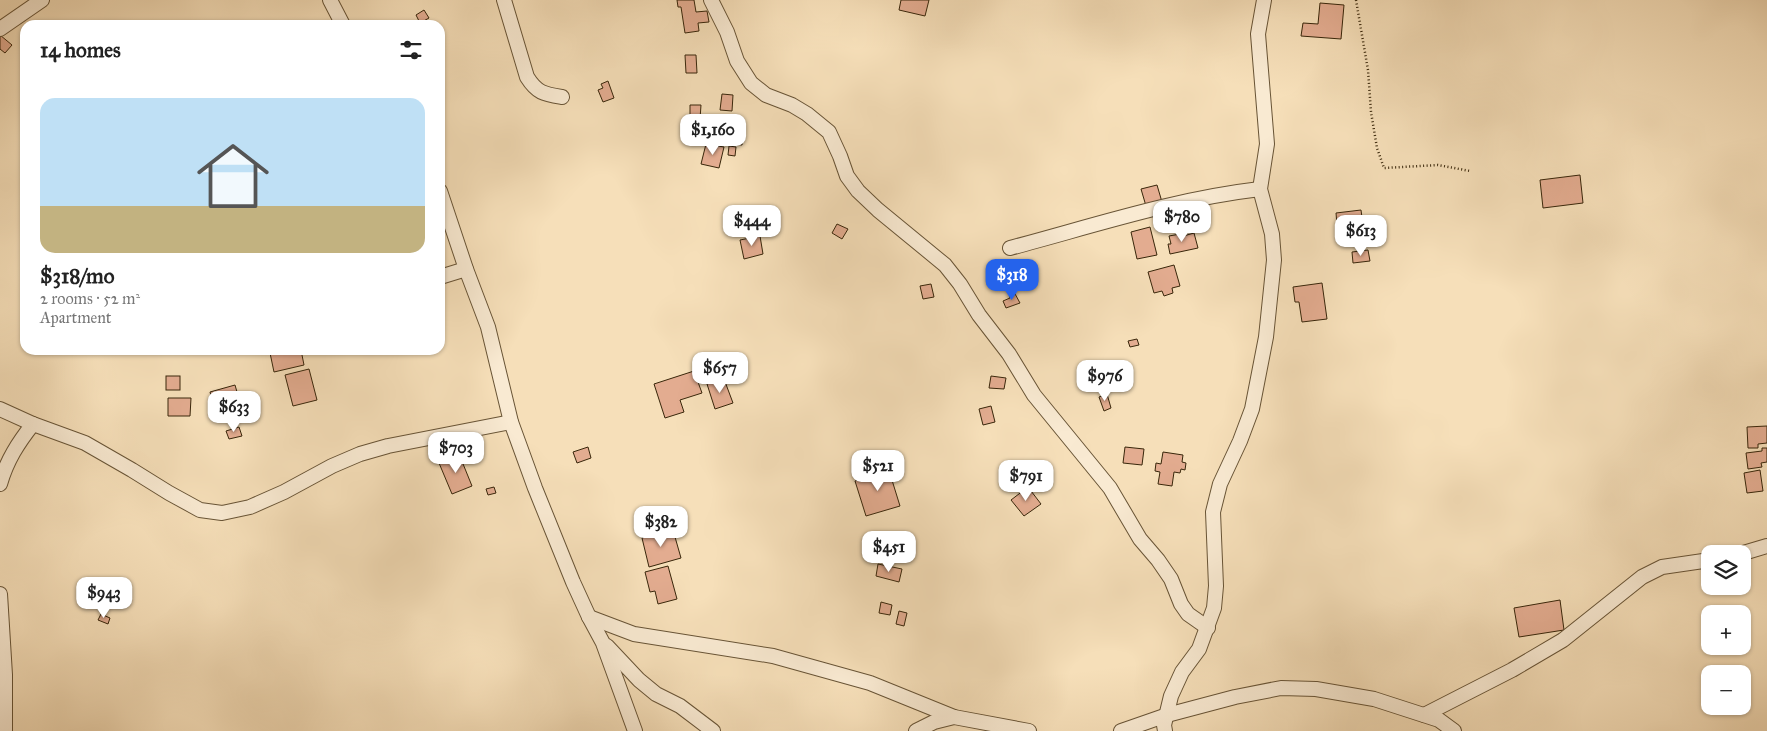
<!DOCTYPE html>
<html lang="en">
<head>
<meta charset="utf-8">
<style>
	:root { --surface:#fff; --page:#f2f2f2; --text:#222; --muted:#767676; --accent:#2563eb }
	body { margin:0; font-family:"IM FELL Great Primer",serif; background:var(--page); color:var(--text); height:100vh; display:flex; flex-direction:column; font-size:19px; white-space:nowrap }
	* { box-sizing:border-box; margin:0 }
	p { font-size:16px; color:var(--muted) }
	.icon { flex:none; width:28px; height:28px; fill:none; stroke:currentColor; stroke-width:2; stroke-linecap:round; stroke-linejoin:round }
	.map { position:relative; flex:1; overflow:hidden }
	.side { position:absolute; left:20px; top:20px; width:425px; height:335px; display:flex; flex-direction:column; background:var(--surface); border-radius:15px; box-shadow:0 1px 4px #0004 }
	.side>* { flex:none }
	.buttons { position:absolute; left:1701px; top:545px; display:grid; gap:10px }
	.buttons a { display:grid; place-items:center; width:50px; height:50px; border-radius:10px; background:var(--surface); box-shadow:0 1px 4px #0004; font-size:25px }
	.price { position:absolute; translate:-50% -42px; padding:0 11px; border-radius:10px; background:#fff; color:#222; font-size:16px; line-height:32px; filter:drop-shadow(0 1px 2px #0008) }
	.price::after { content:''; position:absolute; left:50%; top:30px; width:15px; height:11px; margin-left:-8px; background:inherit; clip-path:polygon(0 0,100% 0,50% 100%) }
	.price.active { background:var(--accent); color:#fff }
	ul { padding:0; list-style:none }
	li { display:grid; align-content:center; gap:10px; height:265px; padding:0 20px }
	li span { display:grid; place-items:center; height:155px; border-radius:15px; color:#555 }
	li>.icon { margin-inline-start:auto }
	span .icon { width:90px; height:90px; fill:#fffc; stroke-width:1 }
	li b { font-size:21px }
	h2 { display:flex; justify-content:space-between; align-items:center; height:60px; padding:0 20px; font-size:21px }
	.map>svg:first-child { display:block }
	.building { fill:#e3ac90; stroke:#38260a }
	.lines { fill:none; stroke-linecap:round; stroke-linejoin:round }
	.minor-casing { stroke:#685436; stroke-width:16 }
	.path { stroke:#38260a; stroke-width:2.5; stroke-dasharray:1 2.5; stroke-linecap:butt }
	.minor { stroke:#f9ead2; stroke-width:14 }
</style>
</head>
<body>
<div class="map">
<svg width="1767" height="731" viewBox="0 0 1767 731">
	<rect width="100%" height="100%" fill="#f6dfb9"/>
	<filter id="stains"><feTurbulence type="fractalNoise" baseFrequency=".004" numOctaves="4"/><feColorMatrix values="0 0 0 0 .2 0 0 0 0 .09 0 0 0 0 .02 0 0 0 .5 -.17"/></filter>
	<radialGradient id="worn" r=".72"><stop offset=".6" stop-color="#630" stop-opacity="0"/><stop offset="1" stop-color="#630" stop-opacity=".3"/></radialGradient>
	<!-- building -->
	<g class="building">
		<path d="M677,0H694L696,12L707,11L709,22L698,23L699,31L685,33L681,7H678Z"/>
		<path d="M901,0H929L925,16L899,10Z"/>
		<path d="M1320,3L1344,5L1341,39L1301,36L1303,23L1318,24Z"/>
		<path d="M424,10L429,18L420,23L416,15Z"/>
		<path d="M0,35L12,45L5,53L0,49Z"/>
		<path d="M685,55H696L697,73H686Z"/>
		<path d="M608,81L614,98L603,102L598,90L603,88L601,84Z"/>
		<path d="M722,94L733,95L732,111L720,110Z"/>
		<path d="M690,105H701L700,119H690Z"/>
		<path d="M733,134L743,135L742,145L732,144Z"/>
		<path d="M706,144L724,147L719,168L701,164Z"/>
		<path d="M729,146L736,147L735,156L728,155Z"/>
		<path d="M1580,175L1583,203L1543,208L1540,180Z"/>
		<path d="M1157,185L1162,202L1146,206L1141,189Z"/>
		<path d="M1361,210L1365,240L1343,243L1341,225H1337L1336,213Z"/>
		<path d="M837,224L848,229L842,239L832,233Z"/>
		<path d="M1150,227L1157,255L1137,259L1131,232Z"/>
		<path d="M1194,233L1198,248L1170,254L1168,244H1171L1169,236L1180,234V237Z"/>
		<path d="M760,236L763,254L744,259L740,240Z"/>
		<path d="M1368,250L1370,261L1353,263L1352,252Z"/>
		<path d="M1174,265L1180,286L1172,288L1173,293L1164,296L1162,291L1154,293L1148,272Z"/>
		<path d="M1322,283L1327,319L1302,322L1299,302H1295L1293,287Z"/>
		<path d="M931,284L934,297L923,299L920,286Z"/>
		<path d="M1014,292L1020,303L1006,308L1003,301L1010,298L1009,293Z"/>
		<path d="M1137,339L1139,345L1130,347L1128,341Z"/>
		<path d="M277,350H301L304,365L274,372L270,353Z"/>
		<path d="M309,369L317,400L293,406L285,375Z"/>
		<path d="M694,371L702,393L680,400L684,412L665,418L654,384Z"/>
		<rect x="166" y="376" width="14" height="14"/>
		<path d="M991,376L1006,378L1004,389L989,388Z"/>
		<path d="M724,379L733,403L715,409L707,384Z"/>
		<path d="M235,385L241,406L216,413L210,392Z"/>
		<path d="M1107,394L1111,408L1104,411L1099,397Z"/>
		<path d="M168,398H191L190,416H168Z"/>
		<path d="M991,406L995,422L983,425L979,409Z"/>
		<path d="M1767,426V443L1758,444V448H1748L1747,427Z"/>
		<path d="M239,427L242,436L229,439L226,431Z"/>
		<path d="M588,447L591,458L577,463L573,452Z"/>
		<path d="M1125,447L1144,449L1142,465L1123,463Z"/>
		<path d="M1762,448H1767V462L1761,463L1762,467L1748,469L1746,453L1762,451Z"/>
		<path d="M1163,452L1183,455L1182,462L1186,463L1185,470L1181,469L1180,473L1174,472L1172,486L1158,484L1160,472L1155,471L1156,463L1161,464Z"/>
		<path d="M459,454L472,486L452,494L439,463Z"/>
		<path d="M887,464L900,506L866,516L855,481L876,474L874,467Z"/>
		<path d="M1760,470L1763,491L1747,493L1744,473Z"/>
		<path d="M494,487L496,493L488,495L486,489Z"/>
		<path d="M1028,487L1041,504L1024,516L1011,500Z"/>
		<path d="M673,530L681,558L649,567L642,538Z"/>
		<path d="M878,564L902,569L899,582L876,576Z"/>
		<path d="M668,566L677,599L658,604L655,591L650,592L645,572Z"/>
		<path d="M1560,600L1564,630L1519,637L1514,608Z"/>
		<path d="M881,602L892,605L890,615L879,613Z"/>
		<path d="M899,611L907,613L904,626L896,624Z"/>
		<path d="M101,614L110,618L108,624L98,620Z"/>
	</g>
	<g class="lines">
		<defs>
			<g id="minor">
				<path d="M330,0L343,25"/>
				<path d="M504,0L527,77C537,93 544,94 562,97"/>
				<path d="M711,0L727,32L737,61L751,83L766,95L792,105L807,114L829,132L840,156L847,176L858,191L878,210L945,265L960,284L979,315L1009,354L1034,395L1110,488L1140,539L1158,560L1171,579L1181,604L1188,614L1208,628"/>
				<path d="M0,29L42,0"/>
				<path d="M440,191L466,269L488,327L511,422L535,488L573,582L589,617L603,643L635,731"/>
				<path d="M1010,248C1093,226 1174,199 1260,189"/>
				<path d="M440,277L466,269"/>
				<path d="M0,409L33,424L85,443L132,470L169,493L200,510L222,513L250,507L284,492L332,466L360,454L388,446L511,422"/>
				<path d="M0,484C7,460 18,443 33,424"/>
				<path d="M1740,554L1767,546"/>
				<path d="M0,594L5,675V731"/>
				<path d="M589,617L634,634L773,656L870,683L954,717"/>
				<path d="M607,646L639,680L656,694L680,706L713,731"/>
				<path d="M1424,715L1512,670L1563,640L1642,577L1662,567L1710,560"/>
				<path d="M916,731L934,722L954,717L1029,731"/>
				<path d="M1121,731L1167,715L1235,697L1281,688L1316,689L1374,699L1439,720L1454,731"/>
				<path d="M1165,731L1164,725L1171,696L1182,672L1199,649L1214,608L1216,586L1213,512L1220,484L1240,441L1252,409L1266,337L1274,260L1272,234L1260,189L1267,144L1258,34L1264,0"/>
			</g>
		</defs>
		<!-- minor casing -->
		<use href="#minor" class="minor-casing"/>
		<!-- path -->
		<path class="path" d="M1356,0L1368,70L1371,112L1377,148L1384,168L1438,165L1470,171"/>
		<!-- minor -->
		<use href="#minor" class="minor"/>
	</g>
	<rect width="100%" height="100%" filter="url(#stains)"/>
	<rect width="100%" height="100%" fill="url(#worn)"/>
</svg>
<div class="buttons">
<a><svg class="icon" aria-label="layers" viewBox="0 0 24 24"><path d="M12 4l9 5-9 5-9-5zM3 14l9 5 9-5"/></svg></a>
<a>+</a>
<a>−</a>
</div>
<b class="price" style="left:713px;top:156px">$1,160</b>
<b class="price" style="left:1182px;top:243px">$780</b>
<b class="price" style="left:752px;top:247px">$444</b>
<b class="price" style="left:1361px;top:257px">$613</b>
<b class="price active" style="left:1012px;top:301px">$318</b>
<b class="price" style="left:720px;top:394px">$657</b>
<b class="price" style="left:1105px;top:402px">$976</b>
<b class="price" style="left:234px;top:433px">$633</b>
<b class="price" style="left:456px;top:474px">$703</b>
<b class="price" style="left:878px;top:492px">$521</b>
<b class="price" style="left:1026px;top:502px">$791</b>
<b class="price" style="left:661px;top:548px">$382</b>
<b class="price" style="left:889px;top:573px">$451</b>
<b class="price" style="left:104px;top:619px">$943</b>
<section class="side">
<h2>14 homes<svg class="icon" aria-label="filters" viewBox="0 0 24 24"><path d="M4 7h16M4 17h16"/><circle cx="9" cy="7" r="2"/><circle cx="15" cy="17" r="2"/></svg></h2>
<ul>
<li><span style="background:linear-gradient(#bfe0f5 70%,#c2b280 0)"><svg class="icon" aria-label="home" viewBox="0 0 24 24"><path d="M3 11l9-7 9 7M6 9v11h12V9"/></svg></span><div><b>$318/mo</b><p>2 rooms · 52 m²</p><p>Apartment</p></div></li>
</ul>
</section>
</div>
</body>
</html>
